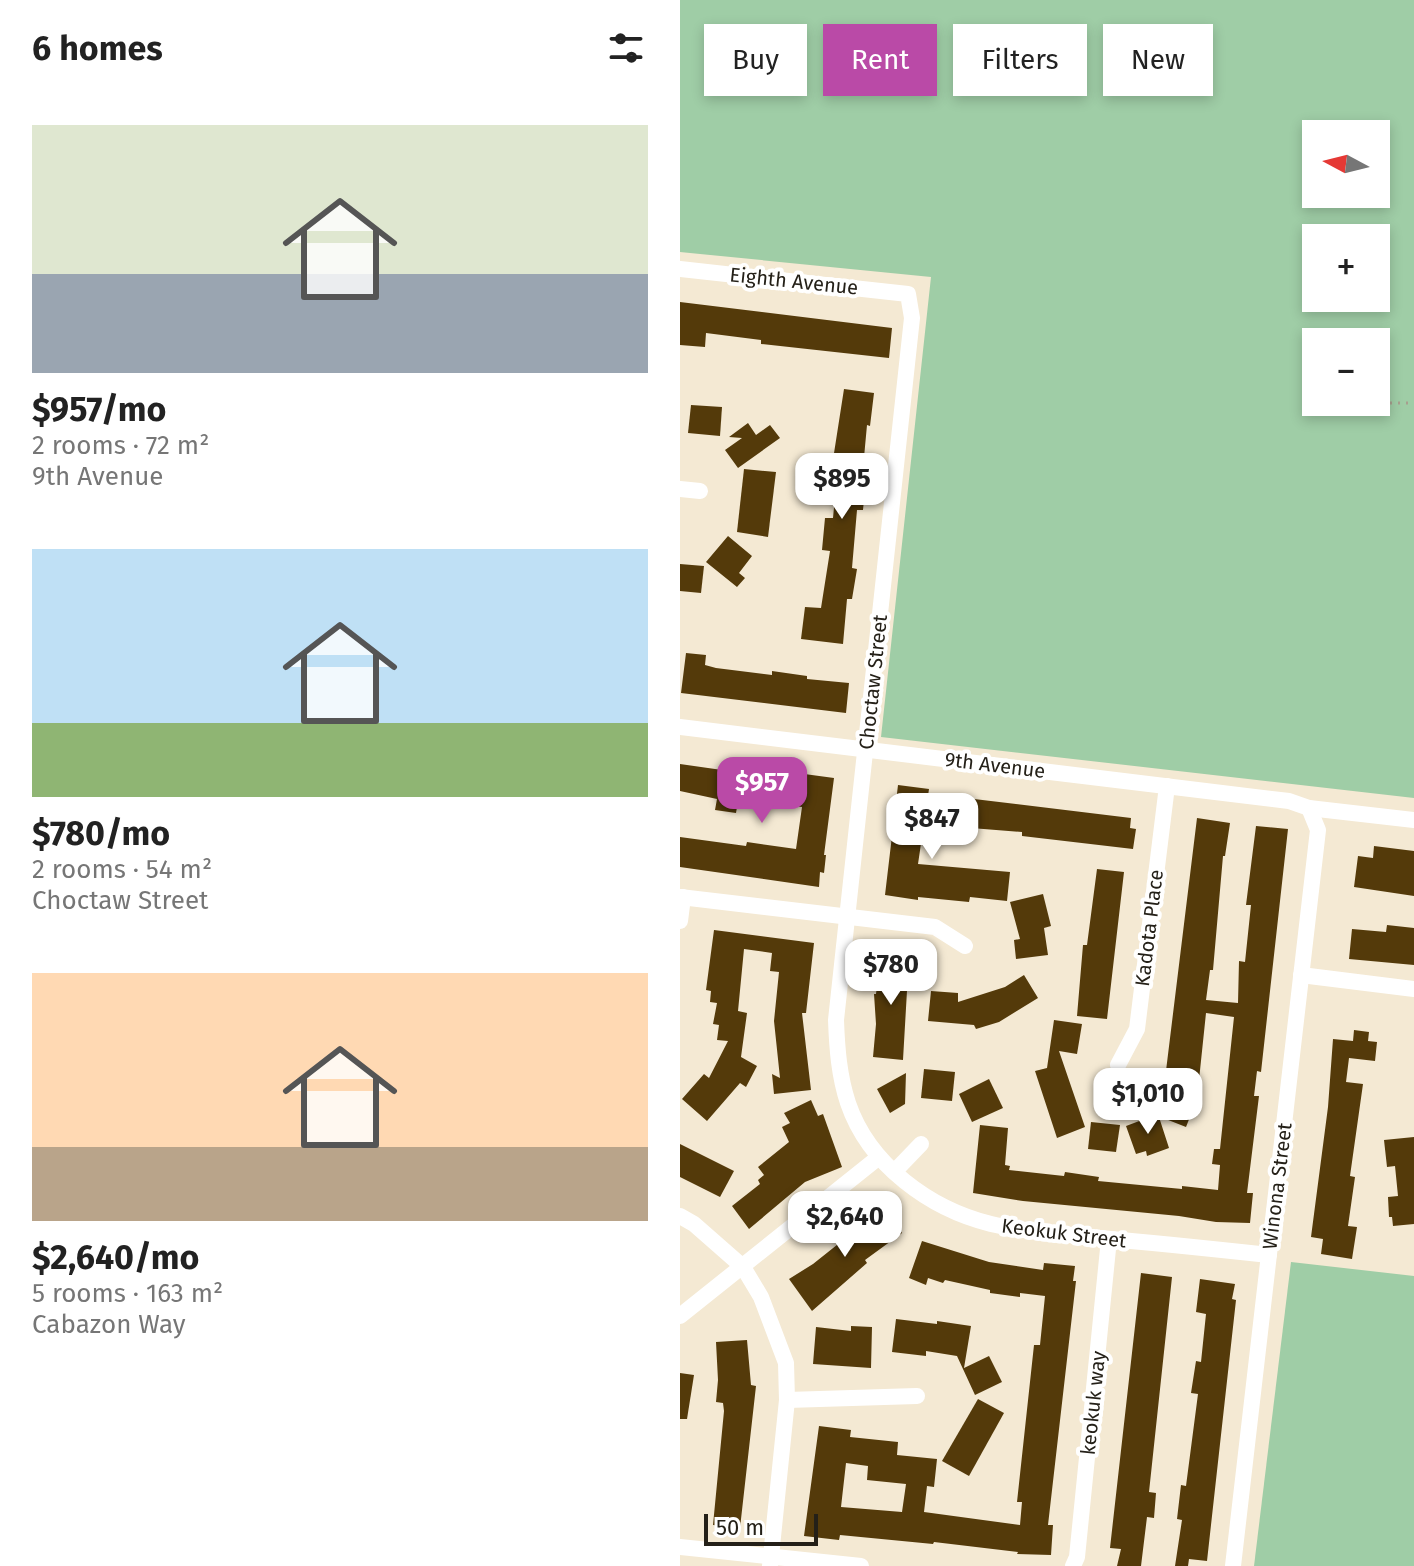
<!DOCTYPE html>
<html lang="en">
<head>
<meta charset="utf-8">
<style>
	:root { --surface:#fff; --page:#f2f2f2; --text:#222; --muted:#767676; --accent:#ba4aa7 }
	body { margin:0; font-family:"Fira Sans",sans-serif; background:var(--page); color:var(--text); height:100vh; display:flex; flex-direction:column; font-size:30px; white-space:nowrap }
	* { box-sizing:border-box; margin:0 }
	p { font-size:26px; color:var(--muted) }
	.icon { flex:none; width:44px; height:44px; fill:none; stroke:currentColor; stroke-width:2; stroke-linecap:round; stroke-linejoin:round }
	.map { position:relative; flex:1; overflow:hidden }
	.panel { display:flex; flex-direction:column; background:var(--surface); width:680px }
	.panel>* { flex:none }
	.hud { position:absolute; left:24px; top:24px; width:590px; height:72px; display:flex; gap:16px }
	.needle { width:52px; rotate:277deg }
	.controls { position:absolute; left:622px; top:120px; display:grid; gap:16px }
	.controls a { display:grid; place-items:center; width:88px; height:88px; border-radius:0px; background:var(--surface); box-shadow:0 4px 12px #0003; font-size:40px }
	.scale { position:absolute; left:24px; bottom:20px; width:114px; box-sizing:border-box; padding-left:8px; border:4px solid #242018; border-top:0; font-size:22px; line-height:28px; white-space:nowrap; color:#242018; -webkit-text-stroke:6px #fff; paint-order:stroke }
	.price { position:absolute; translate:-50% -68px; padding:0 18px; border-radius:16px; background:#fff; color:#222; font-size:26px; line-height:52px; filter:drop-shadow(0 2px 4px #0008) }
	.price::after { content:''; position:absolute; left:50%; top:48px; width:24px; height:18px; margin-left:-12px; background:inherit; clip-path:polygon(0 0,100% 0,50% 100%) }
	.price.active { background:var(--accent); color:#fff }
	ul { padding:0; list-style:none }
	li { display:grid; align-content:center; gap:16px; height:424px; padding:0 32px }
	li span { display:grid; place-items:center; height:248px; border-radius:0px; color:#555 }
	li>.icon { margin-inline-start:auto }
	span .icon { width:144px; height:144px; fill:#fffc; stroke-width:1 }
	li b { font-size:34px }
	h2 { display:flex; justify-content:space-between; align-items:center; height:96px; padding:0 32px; font-size:34px }
	.chip { padding:0 28px; border-radius:0px; background:var(--surface); box-shadow:0 4px 12px #0003; font-size:28px; line-height:72px }
	.chip.active { background:var(--accent); color:#fff }
	main { display:flex; flex:1; min-height:0 }
	.map>svg:first-child { display:block }
	.green { fill:#9fcda6; fill-rule:evenodd }
	.building { fill:#543a0a; fill-rule:evenodd }
	.lines { fill:none; stroke-linecap:round; stroke-linejoin:round }
	.path { stroke:#a79f8e; stroke-width:3; stroke-dasharray:2 6; stroke-linecap:butt }
	.minor { stroke:#fff; stroke-width:16 }
	.labels { text-anchor:middle; dominant-baseline:central; stroke-width:8; stroke-linejoin:round; paint-order:stroke }
	.street-label { font-size:20px; fill:#242018; stroke:#fff }
</style>
</head>
<body>
<main>
<section class="panel">
<h2>6 homes<svg class="icon" aria-label="filters" viewBox="0 0 24 24"><path d="M4 7h16M4 17h16"/><circle cx="9" cy="7" r="2"/><circle cx="15" cy="17" r="2"/></svg></h2>
<ul>
<li><span style="background:linear-gradient(#dfe7d0 60%,#9aa5b1 0)"><svg class="icon" aria-label="home" viewBox="0 0 24 24"><path d="M3 11l9-7 9 7M6 9v11h12V9"/></svg></span><div><b>$957/mo</b><p>2 rooms · 72 m²</p><p>9th Avenue</p></div></li>
<li><span style="background:linear-gradient(#bfe0f5 70%,#8fb573 0)"><svg class="icon" aria-label="home" viewBox="0 0 24 24"><path d="M3 11l9-7 9 7M6 9v11h12V9"/></svg></span><div><b>$780/mo</b><p>2 rooms · 54 m²</p><p>Choctaw Street</p></div></li>
<li><span style="background:linear-gradient(#ffd9b3 70%,#b9a48a 0)"><svg class="icon" aria-label="home" viewBox="0 0 24 24"><path d="M3 11l9-7 9 7M6 9v11h12V9"/></svg></span><div><b>$2,640/mo</b><p>5 rooms · 163 m²</p><p>Cabazon Way</p></div></li>
</ul>
</section>
<div class="map">
<svg width="734" height="1566" viewBox="0 0 734 1566">
	<rect width="100%" height="100%" fill="#f4e9d3"/>
	<!-- green -->
	<g class="green">
		<path d="M0,0H734V798L201,737L251,277L0,252ZM636,134H696V194H636ZM636,238H696V298H636ZM636,342H696V402H636Z"/>
		<path d="M611,1262L734,1276V1566H574Z"/>
	</g>
	<!-- building -->
	<g class="building">
		<path d="M0,302L212,328L209,358L81,344V340L26,333L25,347L0,345Z"/>
		<path d="M164,389L194,393L190,426L187,425L182,479H186L183,510H177L172,568L177,569L172,599H167L163,644L121,639L125,607L141,608L150,551L142,550L145,518H153L158,466H152Z"/>
		<path d="M11,405L42,407L40,436L8,433Z"/>
		<path d="M68,423L76,435L90,425L100,438L58,468L45,450L62,438L49,437Z"/>
		<path d="M64,469L96,472L88,537L57,532Z"/>
		<path d="M48,536L72,556L59,573L65,578L57,587L26,562Z"/>
		<path d="M0,564L24,566L21,593L0,591Z"/>
		<path d="M6,653L26,655L25,665L36,668L92,675V671L127,676V679L169,683L166,713L1,693Z"/>
		<path d="M0,764L70,774V771L116,778L117,773L154,778L144,855H146L144,873L140,872L139,887L0,867V837L66,846L67,842L116,849L122,807L99,804V807L58,801L56,813L35,810L37,799L0,791Z"/>
		<path d="M218,785L249,789L238,864L330,872L327,901L290,897L289,902L238,897V900L205,895Z"/>
		<path d="M269,796L451,818L450,828L456,829L453,849L342,836V832L266,826Z"/>
		<path d="M517,818L550,823L545,856H543L533,970H530L526,1000L558,1003L559,961L565,962L571,905H566L576,826L608,829L581,1072L577,1071L574,1096H579L567,1193H573L570,1223L536,1222L499,1216L343,1201L293,1193L300,1125L328,1128L325,1165L330,1166L329,1170L384,1176L385,1172L419,1177L418,1181L502,1189V1186L538,1190L540,1165L532,1164L534,1149H540L554,1017L526,1013L517,1099L506,1127L478,1116L492,1080L485,1079Z"/>
		<path d="M694,846L734,851V896L674,887L678,856L693,858Z"/>
		<path d="M417,869L444,872L427,1019L397,1016L403,945H407Z"/>
		<path d="M363,894L371,926L364,928L368,955L336,959L334,940L340,939L330,902Z"/>
		<path d="M707,925L734,928V965L669,959L672,929L706,932Z"/>
		<path d="M34,930L134,943L126,1013H122L131,1090L94,1094L92,1074L100,1078L94,1021L99,972L90,971L92,953L64,949L58,1011L67,1013L61,1057L77,1066L66,1087L60,1083L27,1121L2,1099L24,1074L29,1078L48,1041L37,1040L39,1025L33,1024L37,1003L30,1002L31,991L26,990Z"/>
		<path d="M201,953L229,956L223,1060L193,1057L196,1024L194,994H196Z"/>
		<path d="M344,975L358,998L319,1022L296,1029L294,1025L248,1021L251,991L278,993V1002L325,987Z"/>
		<path d="M374,1020L402,1024L397,1054L379,1051L405,1127L377,1138L355,1071L367,1068Z"/>
		<path d="M674,1030L689,1032L688,1041L697,1042L695,1061L669,1058L666,1082L683,1084L670,1176L675,1177L668,1226L677,1227L672,1259L641,1254L643,1239L631,1237L648,1107L653,1039L673,1041Z"/>
		<path d="M244,1069L275,1072L272,1101L241,1098Z"/>
		<path d="M226,1073L225,1104L210,1113L197,1089Z"/>
		<path d="M309,1079L323,1108L292,1122L279,1094Z"/>
		<path d="M131,1100L138,1116L143,1114L162,1167L125,1182L69,1229L52,1206L80,1184L78,1180L84,1175L78,1167L109,1142L102,1127L110,1123L104,1113Z"/>
		<path d="M478,1114L489,1148L467,1156L466,1151L456,1154L446,1126Z"/>
		<path d="M411,1122L440,1125L436,1152L408,1149Z"/>
		<path d="M734,1137V1224L713,1226L712,1217H709L708,1197L718,1196L715,1166L707,1167L704,1140Z"/>
		<path d="M0,1144L54,1171L40,1197L0,1177Z"/>
		<path d="M204,1209L222,1233L185,1260L187,1263L132,1311L109,1279L133,1264L177,1229L175,1227Z"/>
		<path d="M242,1241L309,1262L363,1270L364,1263L395,1266L393,1281H396L368,1525H373L371,1555L337,1554L338,1552L254,1542L253,1544L160,1535L159,1540L124,1536L139,1426L171,1430L170,1437L218,1442L217,1455L257,1459L254,1487L247,1486L244,1512L340,1525L342,1502H337L354,1345H360L365,1296L340,1293V1297L310,1293V1290L265,1280L263,1283L248,1278L246,1285L229,1278ZM166,1463L188,1466L187,1480L226,1484L222,1512L161,1507Z"/>
		<path d="M461,1273L492,1277L469,1492L476,1493L474,1518L467,1517L461,1566H437L441,1549L430,1548Z"/>
		<path d="M520,1279L555,1284L552,1299L556,1300L527,1561L509,1559L508,1566H495L502,1520L497,1519L501,1485L506,1486L518,1394L511,1393L516,1361L521,1362L526,1314L516,1312Z"/>
		<path d="M216,1319L257,1324V1321L291,1326L284,1368L309,1356L322,1382L295,1395L277,1356L246,1351V1356L212,1352Z"/>
		<path d="M171,1326L192,1327L191,1368L133,1364L136,1327L171,1331Z"/>
		<path d="M67,1340L71,1385L76,1386L60,1528L33,1525L44,1411L43,1403L36,1402L38,1380L36,1342Z"/>
		<path d="M0,1373L14,1375L7,1419H0Z"/>
		<path d="M298,1399L324,1413L289,1476L262,1461Z"/>
	</g>
	<g class="lines">
		<!-- path -->
		<path class="path" d="M694,403H734"/>
		<!-- minor -->
		<g class="minor">
			<path d="M0,269L228,294L232,318L156,1020C157,1048 159,1076 168,1103C189,1165 250,1209 311,1224C346,1232 384,1234 420,1238C476,1243 533,1249 589,1255"/>
			<path d="M0,489L20,491"/>
			<path d="M0,727L609,801L629,808L734,820"/>
			<path d="M0,897L255,927L285,946"/>
			<path d="M0,921L3,897"/>
			<path d="M621,975L734,989"/>
			<path d="M438,1065L457,1029L487,786"/>
			<path d="M215,1171L241,1144"/>
			<path d="M0,1216L14,1224L63,1267L81,1297L106,1363L107,1400L90,1566"/>
			<path d="M0,1316L199,1157"/>
			<path d="M107,1400L237,1396"/>
			<path d="M0,1547L181,1566"/>
			<path d="M393,1566L397,1557L429,1239"/>
			<path d="M553,1566L638,830L629,808"/>
		</g>
	</g>
	<g class="labels">
		<!-- street labels -->
		<g class="street-label">
			<text transform="translate(114 281) rotate(6)">Eighth Avenue</text>
			<text transform="translate(193 682) rotate(-84)">Choctaw Street</text>
			<text transform="translate(315 765) rotate(7)">9th Avenue</text>
			<text transform="translate(469 928) rotate(-83)">Kadota Place</text>
			<text transform="translate(597 1186) rotate(-83)">Winona Street</text>
			<text transform="translate(384 1233) rotate(7)">Keokuk Street</text>
			<text transform="translate(413 1403) rotate(-84)">keokuk way</text>
		</g>
	</g>
</svg>
<div class="controls">
<a><svg class="needle" viewBox="-14 -14 28 28"><path d="M0-13l5 13h-10z" fill="#e53935"/><path d="M0 13l5-13h-10z" fill="#767676"/></svg></a>
<a>+</a>
<a>−</a>
</div>
<div class="scale">50 m</div>
<b class="price" style="left:162px;top:521px">$895</b>
<b class="price active" style="left:82px;top:825px">$957</b>
<b class="price" style="left:252px;top:861px">$847</b>
<b class="price" style="left:211px;top:1007px">$780</b>
<b class="price" style="left:468px;top:1136px">$1,010</b>
<b class="price" style="left:165px;top:1259px">$2,640</b>
<div class="hud">
<a class="chip">Buy</a>
<a class="chip active">Rent</a>
<a class="chip">Filters</a>
<a class="chip">New</a>
</div>
</div>
</main>
</body>
</html>
